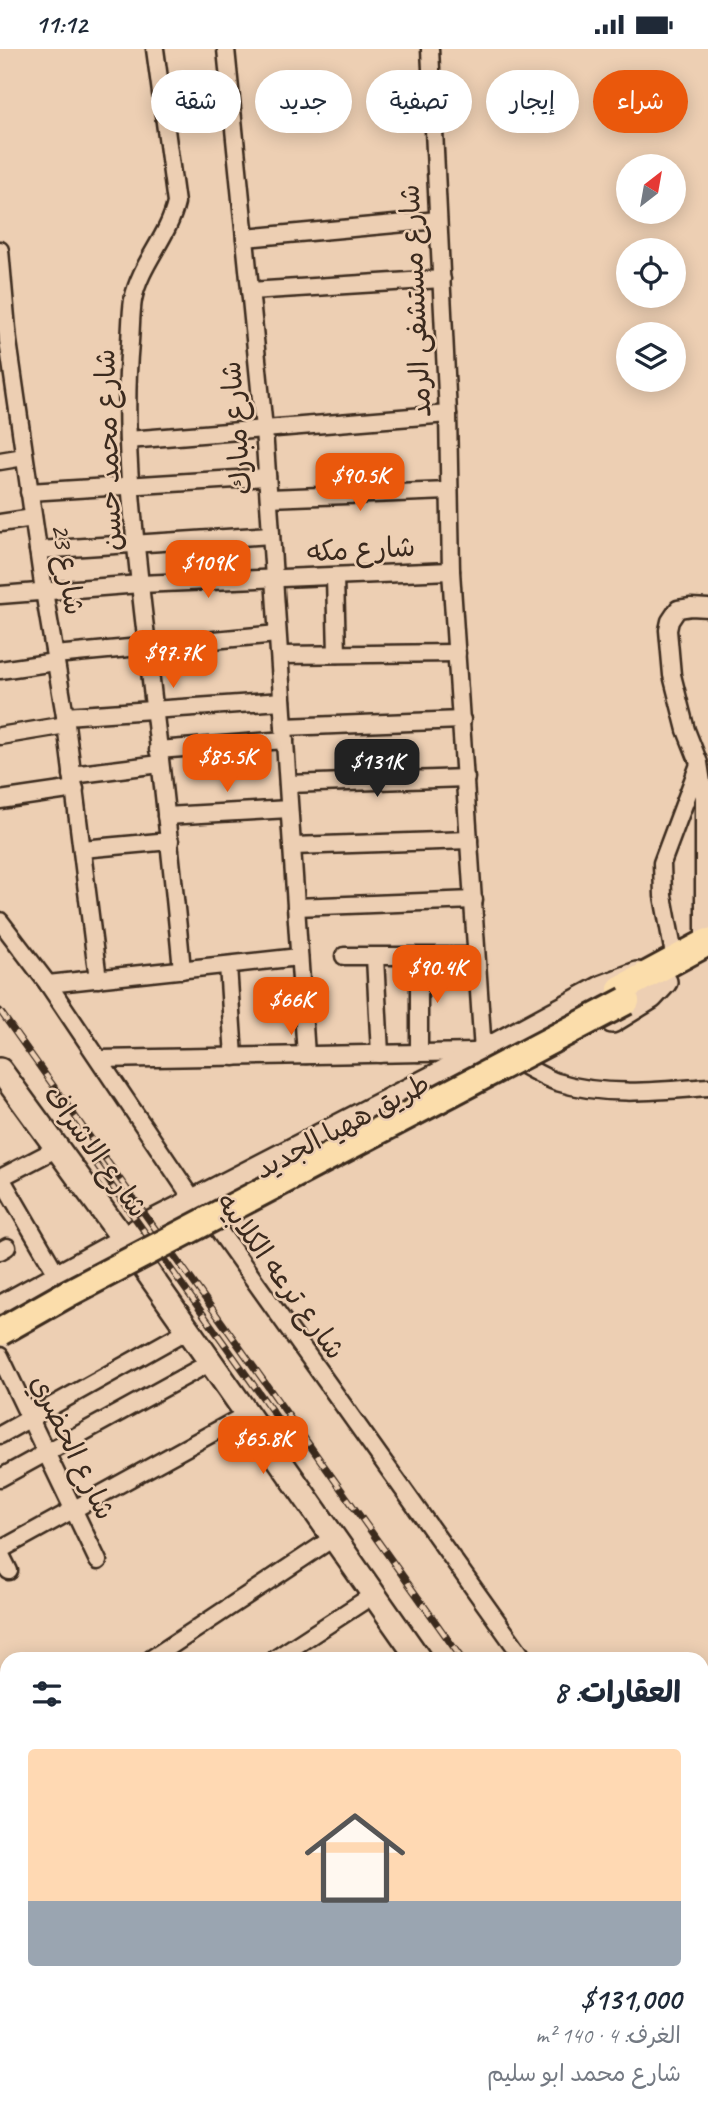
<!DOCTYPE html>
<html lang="ar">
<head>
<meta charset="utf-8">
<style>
	:root { --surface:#fff; --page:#f2f2f3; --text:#1f2937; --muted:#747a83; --line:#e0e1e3; --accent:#ea580c }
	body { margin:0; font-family:Caveat,"Playpen Sans Arabic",sans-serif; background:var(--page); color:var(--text); direction:rtl; height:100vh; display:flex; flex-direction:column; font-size:26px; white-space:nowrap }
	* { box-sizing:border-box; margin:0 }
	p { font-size:23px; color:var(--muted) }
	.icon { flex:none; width:38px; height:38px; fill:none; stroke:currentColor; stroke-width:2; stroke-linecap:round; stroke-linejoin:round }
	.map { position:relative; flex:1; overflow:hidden; direction:ltr }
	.panel { position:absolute; left:0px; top:1603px; width:709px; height:471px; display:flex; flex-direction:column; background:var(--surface); border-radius:21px 21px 0 0; box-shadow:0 4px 18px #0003; direction:rtl }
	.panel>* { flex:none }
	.banner { position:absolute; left:21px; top:21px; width:667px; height:63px; direction:rtl; display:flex; gap:14px }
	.needle { width:46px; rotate:31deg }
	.tools { position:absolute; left:616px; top:105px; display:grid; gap:14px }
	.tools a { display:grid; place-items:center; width:70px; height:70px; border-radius:50%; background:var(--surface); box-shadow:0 4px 18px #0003; font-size:35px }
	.price { position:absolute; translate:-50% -60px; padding:0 16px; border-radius:14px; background:var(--accent); color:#fff; font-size:23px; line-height:46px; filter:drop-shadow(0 2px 4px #0008) }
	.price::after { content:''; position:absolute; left:50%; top:42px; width:21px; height:16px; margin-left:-10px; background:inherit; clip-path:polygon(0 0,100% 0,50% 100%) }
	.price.on { background:#222; color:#fff }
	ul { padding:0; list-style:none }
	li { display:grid; align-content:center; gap:14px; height:371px; padding:0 28px }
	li+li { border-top:2px solid var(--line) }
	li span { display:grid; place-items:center; height:217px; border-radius:7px; color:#555 }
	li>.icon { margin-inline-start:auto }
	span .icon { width:126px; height:126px; fill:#fffc; stroke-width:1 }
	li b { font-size:30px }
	h2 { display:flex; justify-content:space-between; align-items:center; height:84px; padding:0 28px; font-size:30px }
	.tag { padding:0 24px; border-radius:32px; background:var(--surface); box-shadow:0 4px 18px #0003; font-size:24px; line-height:63px }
	.tag.on { background:var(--accent); color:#fff }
	.status { display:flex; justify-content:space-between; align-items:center; height:49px; padding:0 35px; background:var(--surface); direction:ltr }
	.status svg { height:19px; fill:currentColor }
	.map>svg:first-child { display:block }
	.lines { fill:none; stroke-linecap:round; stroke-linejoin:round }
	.street-casing { stroke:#3b2a1e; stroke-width:21 }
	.secondary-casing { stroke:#3b2a1e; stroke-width:28 }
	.primary-casing { stroke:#3b2a1e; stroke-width:32 }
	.street { stroke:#edcfb3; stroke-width:16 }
	.secondary { stroke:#edcfb3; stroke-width:23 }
	.primary { stroke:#fbddab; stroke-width:26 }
	.rail-casing { stroke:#3b2a1e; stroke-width:7 }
	.rail { stroke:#edcfb3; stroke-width:4.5; stroke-dasharray:13; stroke-linecap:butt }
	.primary-bridge-casing { stroke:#3b2a1e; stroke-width:32; stroke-linecap:butt }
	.primary-bridge { stroke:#fbddab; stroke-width:26 }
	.labels { text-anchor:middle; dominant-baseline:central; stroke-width:5; stroke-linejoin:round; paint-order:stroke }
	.street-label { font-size:28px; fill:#3b2a1e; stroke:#edcfb3 }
</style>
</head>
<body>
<div class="status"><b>11:12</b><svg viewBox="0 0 49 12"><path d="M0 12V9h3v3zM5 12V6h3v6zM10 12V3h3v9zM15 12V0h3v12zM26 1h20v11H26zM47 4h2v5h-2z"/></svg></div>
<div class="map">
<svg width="708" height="2073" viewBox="0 0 708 2073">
	<rect width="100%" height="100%" fill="#edcfb3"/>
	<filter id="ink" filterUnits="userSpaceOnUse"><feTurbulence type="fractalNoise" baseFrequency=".0143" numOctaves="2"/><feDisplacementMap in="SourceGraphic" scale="14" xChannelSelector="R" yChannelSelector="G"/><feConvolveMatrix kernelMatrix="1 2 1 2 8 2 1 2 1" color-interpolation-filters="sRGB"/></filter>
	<g filter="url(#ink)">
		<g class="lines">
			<defs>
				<g id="street">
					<path d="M155,0L176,154C168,189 140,215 133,251C131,264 131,279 130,293C122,382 133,473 143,562C157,682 171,801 182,921"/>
					<path d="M226,0L264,380L306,1006"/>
					<path d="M430,0L448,365L451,522L483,1003"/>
					<path d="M245,189L438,171"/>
					<path d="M0,201L8,292L44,542L65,667L98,930"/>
					<path d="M250,242L442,230"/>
					<path d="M128,391L448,365"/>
					<path d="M0,412L24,408"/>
					<path d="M29,443L267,428"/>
					<path d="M269,449L449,442"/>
					<path d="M0,474L33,469"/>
					<path d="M38,501L271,486"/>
					<path d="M335,528L337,605"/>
					<path d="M0,546L140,535L451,522"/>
					<path d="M55,606L277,585"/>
					<path d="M280,606L457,604"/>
					<path d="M0,621L55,613"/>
					<path d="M65,667L282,652"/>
					<path d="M284,678L462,671"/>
					<path d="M0,687L66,676"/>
					<path d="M158,701L285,691"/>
					<path d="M72,726L160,715"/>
					<path d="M288,735L466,729"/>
					<path d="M0,751L75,740"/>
					<path d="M166,767L289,760"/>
					<path d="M293,797L469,791"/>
					<path d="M82,800L170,792"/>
					<path d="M296,858L474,851"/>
					<path d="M0,872L48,935L194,1152L217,1179L524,1610"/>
					<path d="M704,896V747L699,714L686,681L672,626L668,581L670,572L678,560L691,558L708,559"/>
					<path d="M344,907H476"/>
					<path d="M375,908L380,1005"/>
					<path d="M675,911L663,847L662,814L698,718"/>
					<path d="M228,916L234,1008"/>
					<path d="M48,935L299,908"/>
					<path d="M419,1004V908"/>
					<path d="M508,1009C525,1016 540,1027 557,1033C605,1048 659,1042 708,1038"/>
					<path d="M100,1010L476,1003"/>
					<path d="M0,1129L56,1100"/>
					<path d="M1,1129L58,1227"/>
					<path d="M0,1202L7,1198"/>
					<path d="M0,1307L98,1512"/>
					<path d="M0,1386L188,1281"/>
					<path d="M0,1429L211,1313"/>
					<path d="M0,1501L247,1365"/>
					<path d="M0,1504L9,1522"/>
					<path d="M151,1610L333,1489"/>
					<path d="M275,1610L373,1546"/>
					<path d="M0,1710L7,1705"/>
					<path d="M0,1790L7,1785"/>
					<path d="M702,1860L708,1868"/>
					<path d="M0,1863L7,1858"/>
					<path d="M0,1922L7,1917"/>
					<path d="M0,2023L7,2018"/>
					<path d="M35,2073L44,2067"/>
					<path d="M264,2073L274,2067"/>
					<path d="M383,2073L393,2067"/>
					<path d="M499,2073L508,2067"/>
					<path d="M609,2073L618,2067"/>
					<path d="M691,2073L700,2067"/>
				</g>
				<g id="secondary">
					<path d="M612,972L651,948L665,933"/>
					<path d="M0,1021L144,1218L419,1610"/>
					<path d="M0,1259L124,1191L141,1179L483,1003L603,938L637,925"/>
					<path d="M0,1895L7,1901"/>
					<path d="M702,2001L708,2009"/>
					<path d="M177,2067L184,2073"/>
				</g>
				<path id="primary" d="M621,940L708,893"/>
			</defs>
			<!-- street casing -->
			<use href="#street" class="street-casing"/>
			<!-- secondary casing -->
			<use href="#secondary" class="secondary-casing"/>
			<!-- primary casing -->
			<use href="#primary" class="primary-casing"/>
			<!-- street -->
			<use href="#street" class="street"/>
			<!-- secondary -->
			<use href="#secondary" class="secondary"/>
			<!-- primary -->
			<use href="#primary" class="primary"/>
			<defs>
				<g id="rail">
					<path d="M0,962L462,1610"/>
					<path d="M97,1116L302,1404"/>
					<path d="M702,1955L708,1964"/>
				</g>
			</defs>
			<!-- rail casing -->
			<use href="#rail" class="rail-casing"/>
			<!-- rail -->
			<use href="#rail" class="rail"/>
			<defs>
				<path id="primary-bridge" d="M0,1283L67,1245L626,952"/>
			</defs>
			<!-- primary-bridge casing -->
			<use href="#primary-bridge" class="primary-bridge-casing"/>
			<!-- primary-bridge -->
			<use href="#primary-bridge" class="primary-bridge"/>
		</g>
	</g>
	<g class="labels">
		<!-- street labels -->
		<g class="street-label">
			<text transform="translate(415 252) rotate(-93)">شارع مستشفى الرمد</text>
			<text transform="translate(236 379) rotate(-95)">شارع مبارك</text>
			<text transform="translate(108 401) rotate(-92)">شارع محمد حسن</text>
			<text transform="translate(361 500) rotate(-3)">شارع مكه</text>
			<text transform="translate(68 520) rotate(81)">شارع 23</text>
			<text transform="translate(342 1077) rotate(-28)">طريق ههيا الجديد</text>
			<text transform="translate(96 1102) rotate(54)">شارع الاشراف</text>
			<text transform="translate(281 1227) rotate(54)">شارع ترعه الكلابيه</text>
			<text transform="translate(73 1398) rotate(64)">شارع الحضري</text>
		</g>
	</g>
</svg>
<div class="tools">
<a><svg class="needle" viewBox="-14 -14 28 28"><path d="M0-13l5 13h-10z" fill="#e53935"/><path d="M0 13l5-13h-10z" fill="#747a83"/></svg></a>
<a><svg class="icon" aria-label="locate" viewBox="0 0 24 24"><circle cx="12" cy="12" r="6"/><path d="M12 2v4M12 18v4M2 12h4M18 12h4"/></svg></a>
<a><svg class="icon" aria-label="layers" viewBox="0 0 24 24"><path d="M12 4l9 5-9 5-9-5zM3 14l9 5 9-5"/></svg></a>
</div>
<b class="price" style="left:360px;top:464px">$90.5K</b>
<b class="price" style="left:208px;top:551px">$109K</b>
<b class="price" style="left:173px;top:641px">$97.7K</b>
<b class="price" style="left:227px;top:745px">$85.5K</b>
<b class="price on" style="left:377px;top:750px">$131K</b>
<b class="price" style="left:437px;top:956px">$90.4K</b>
<b class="price" style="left:291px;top:988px">$66K</b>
<b class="price" style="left:263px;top:1427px">$65.8K</b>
<div class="banner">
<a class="tag on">شراء</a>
<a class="tag">إيجار</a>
<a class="tag">تصفية</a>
<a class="tag">جديد</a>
<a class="tag">شقة</a>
</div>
<section class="panel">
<h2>العقارات: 8<svg class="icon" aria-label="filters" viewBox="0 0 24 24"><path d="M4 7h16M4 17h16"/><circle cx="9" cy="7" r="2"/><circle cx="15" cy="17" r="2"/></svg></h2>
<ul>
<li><span style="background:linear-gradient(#ffd9b3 70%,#9aa5b1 0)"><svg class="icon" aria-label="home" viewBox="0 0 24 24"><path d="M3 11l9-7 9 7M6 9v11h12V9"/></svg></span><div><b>$131,000</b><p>الغرف: 4 · 140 m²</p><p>شارع محمد ابو سليم</p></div></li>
</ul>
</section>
</div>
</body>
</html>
